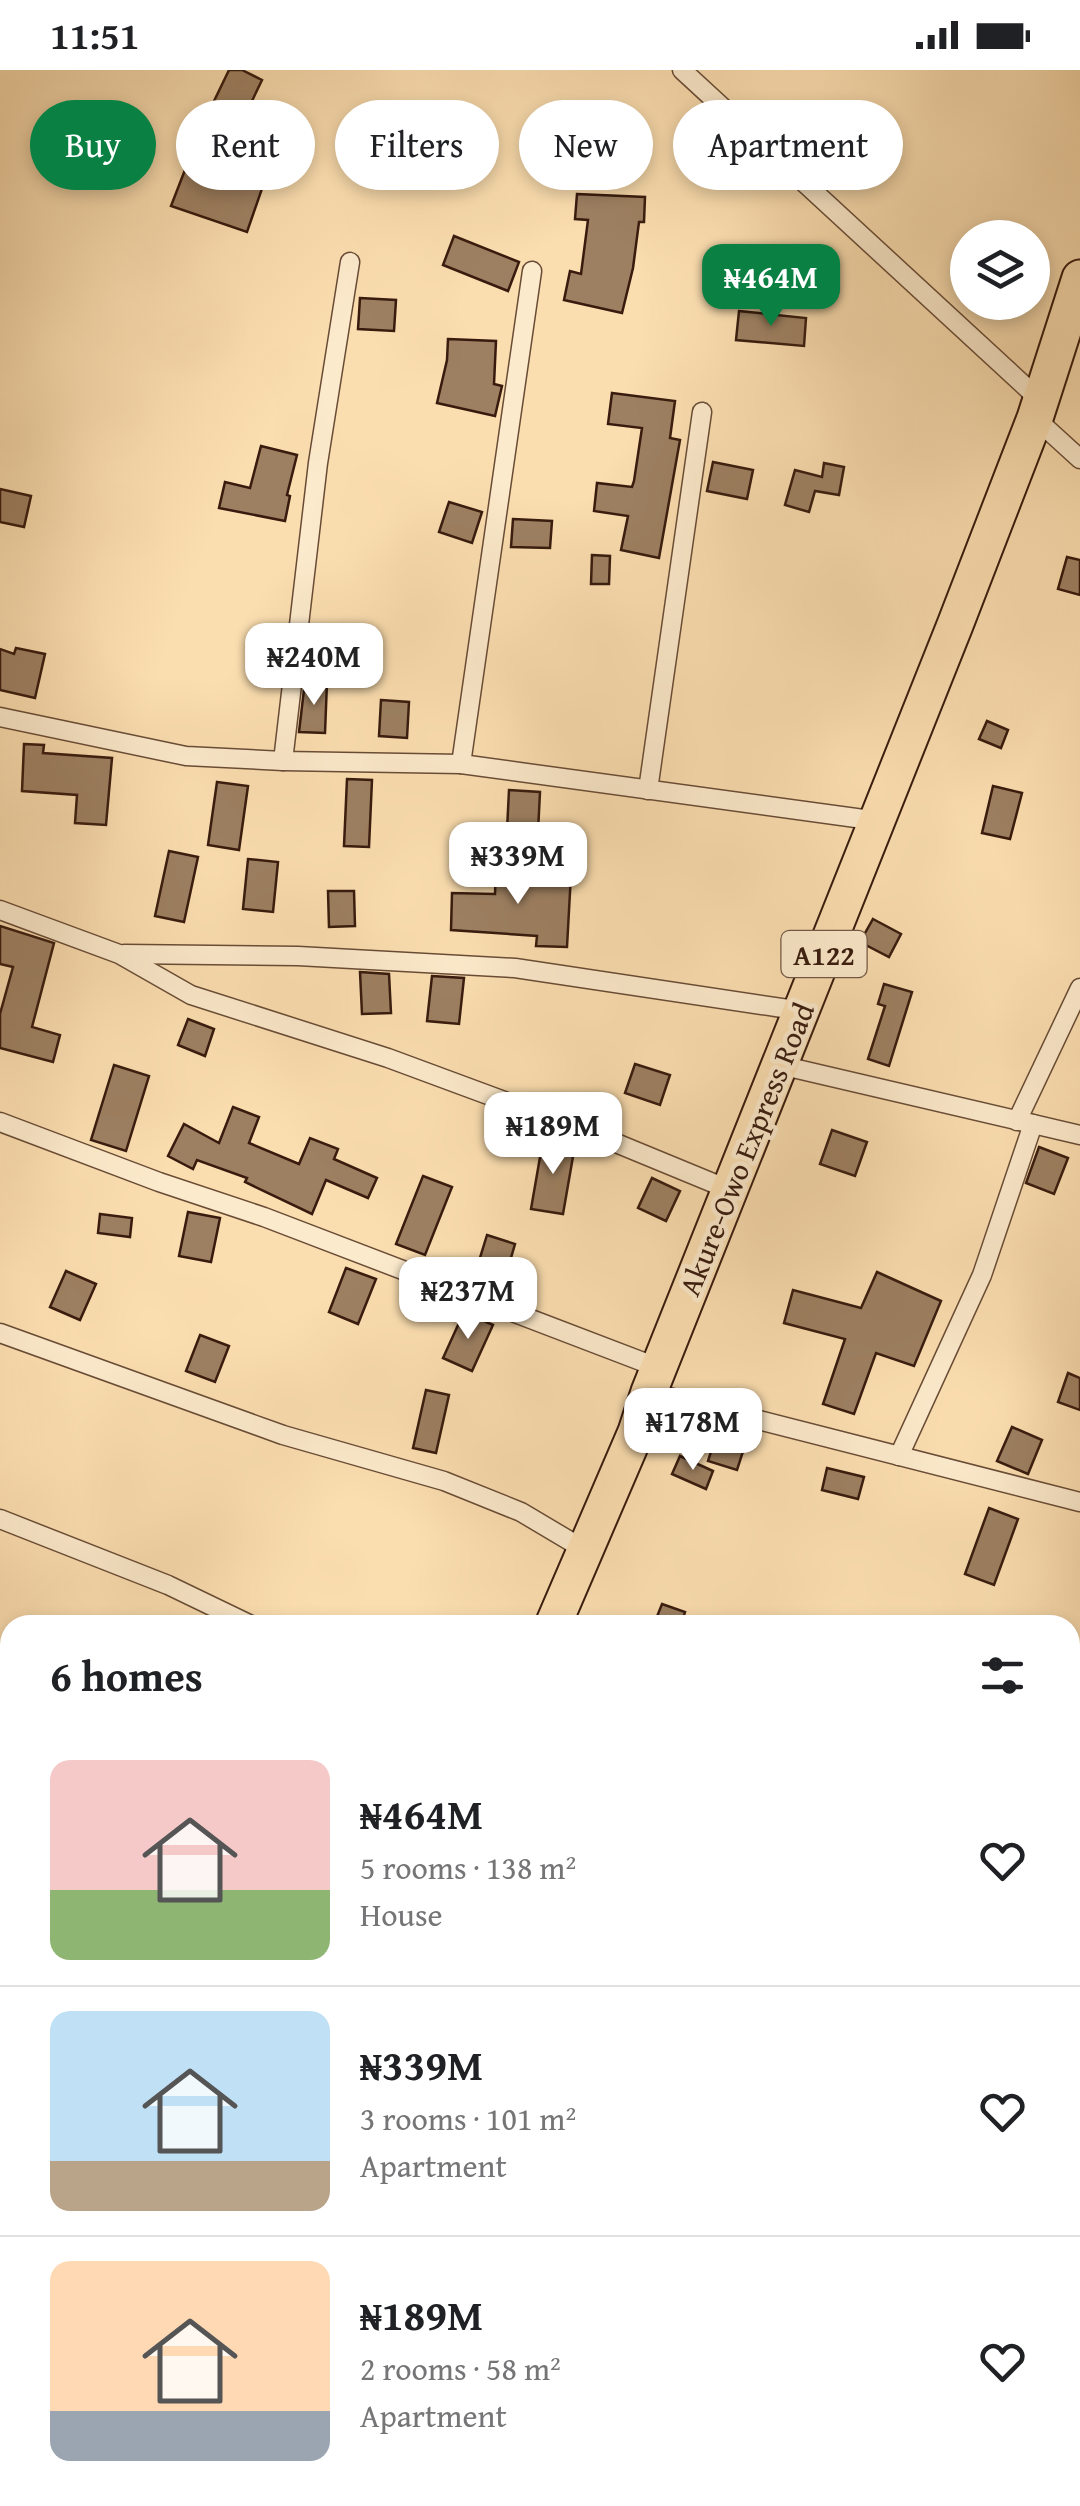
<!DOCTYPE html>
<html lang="en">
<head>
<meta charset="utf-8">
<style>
	:root { --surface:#fff; --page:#f2f2f2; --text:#202124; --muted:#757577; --line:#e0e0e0; --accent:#0b8043 }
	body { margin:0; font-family:"Gentium Book Plus",serif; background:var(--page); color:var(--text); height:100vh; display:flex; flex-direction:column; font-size:38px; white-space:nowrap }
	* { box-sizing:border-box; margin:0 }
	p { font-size:32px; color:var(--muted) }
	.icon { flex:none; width:55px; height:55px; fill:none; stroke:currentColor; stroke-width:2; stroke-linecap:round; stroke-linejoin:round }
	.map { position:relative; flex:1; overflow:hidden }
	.drawer { position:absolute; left:0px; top:1545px; width:1080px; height:892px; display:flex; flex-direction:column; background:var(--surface); border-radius:30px 30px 0 0; box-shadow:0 5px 15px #0003 }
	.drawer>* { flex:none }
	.guide { position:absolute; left:30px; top:30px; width:1020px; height:90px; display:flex; gap:20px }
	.buttons { position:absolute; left:950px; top:150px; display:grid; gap:20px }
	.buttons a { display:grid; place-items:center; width:100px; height:100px; border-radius:50%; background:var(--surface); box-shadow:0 5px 15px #0003; font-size:50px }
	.price { position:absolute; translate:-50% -85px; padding:0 22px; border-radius:20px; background:#fff; color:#222; font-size:32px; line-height:65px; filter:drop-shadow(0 2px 5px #0008) }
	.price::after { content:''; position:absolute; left:50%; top:60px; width:30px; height:22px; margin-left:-15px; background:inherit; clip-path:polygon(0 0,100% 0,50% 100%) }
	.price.on { background:var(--accent); color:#fff }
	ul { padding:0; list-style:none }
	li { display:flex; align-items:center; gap:30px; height:250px; padding:0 50px }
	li+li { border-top:2px solid var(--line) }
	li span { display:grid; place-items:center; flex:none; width:280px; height:200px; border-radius:20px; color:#555 }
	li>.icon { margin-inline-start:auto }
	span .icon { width:120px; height:120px; fill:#fffc; stroke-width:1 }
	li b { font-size:42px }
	h2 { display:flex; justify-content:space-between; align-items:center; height:120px; padding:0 50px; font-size:42px }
	.pill { padding:0 35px; border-radius:45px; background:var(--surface); box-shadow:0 5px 15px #0003; font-size:35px; line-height:90px }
	.pill.on { background:var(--accent); color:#fff }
	.status { display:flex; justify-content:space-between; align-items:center; height:70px; padding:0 50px; background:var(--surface); direction:ltr }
	.status svg { height:28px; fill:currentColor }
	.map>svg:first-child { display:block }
	.building { fill:#9d8062; stroke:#381b0e; stroke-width:2.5 }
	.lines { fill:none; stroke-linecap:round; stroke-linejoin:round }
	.street-casing { stroke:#694c36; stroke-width:21 }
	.highway-casing { stroke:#381b0e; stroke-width:39 }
	.street { stroke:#fceacc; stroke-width:18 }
	.highway { stroke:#fbdeb0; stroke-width:35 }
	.labels { text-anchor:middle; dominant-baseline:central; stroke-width:9; stroke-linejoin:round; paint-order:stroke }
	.shield { fill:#fceacc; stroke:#735947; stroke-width:2.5 }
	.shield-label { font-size:28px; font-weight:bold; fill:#381b0e }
	.street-label { font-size:30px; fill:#381b0e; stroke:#fceacc }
</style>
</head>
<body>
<div class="status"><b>11:51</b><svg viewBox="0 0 49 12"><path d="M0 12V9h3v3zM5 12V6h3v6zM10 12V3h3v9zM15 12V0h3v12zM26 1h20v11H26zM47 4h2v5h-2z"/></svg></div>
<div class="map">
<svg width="1080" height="2436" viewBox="0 0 1080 2436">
	<rect width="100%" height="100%" fill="#fbdeb0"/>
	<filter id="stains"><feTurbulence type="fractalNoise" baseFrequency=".002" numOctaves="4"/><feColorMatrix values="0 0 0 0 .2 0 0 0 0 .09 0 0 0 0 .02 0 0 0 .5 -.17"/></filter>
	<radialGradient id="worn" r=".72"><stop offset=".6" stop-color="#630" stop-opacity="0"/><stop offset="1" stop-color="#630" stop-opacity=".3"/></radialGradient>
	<!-- building -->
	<g class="building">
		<path d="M229,0H242L262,10L229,79H231L226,94L266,107L247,162L171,136L202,56Z"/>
		<path d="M577,124L645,127L644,152H639L633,198L622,243L564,230L570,201L581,204L588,150L575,149Z"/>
		<path d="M454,166L519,192L508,221L443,195Z"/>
		<path d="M360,228L396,230L394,261L358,259Z"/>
		<path d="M739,241L806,248L804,276L736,270Z"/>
		<path d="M448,269L496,271L494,314L502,316L495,346L437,333L447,290Z"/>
		<path d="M612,323L675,331L670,368L680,370L659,488L621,480L628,446L594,441L597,413L632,417L634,411L642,358L608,354Z"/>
		<path d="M261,376L297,385L287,425L290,426L285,451L219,438L225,412L250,418Z"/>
		<path d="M713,392L753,400L747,429L707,421Z"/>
		<path d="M824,393L844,397L839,425L815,421L809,442L785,435L795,400L822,407Z"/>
		<path d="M0,419L31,426L24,457L0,452Z"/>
		<path d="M449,432L482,442L472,473L439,462Z"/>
		<path d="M513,449L552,451L550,478L511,477Z"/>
		<path d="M592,485L610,486L609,514H591Z"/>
		<path d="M1067,487L1080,490V525L1058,519Z"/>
		<path d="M16,578L45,584L35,628L0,620V579L14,584Z"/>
		<path d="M305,611L327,612L325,663L299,662Z"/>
		<path d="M381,630L409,632L407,668L379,666Z"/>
		<path d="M987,651L1008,660L1001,678L979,669Z"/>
		<path d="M24,674L44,675L43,683L112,688L106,755L75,753L77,725L22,721Z"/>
		<path d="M347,709L372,710L369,777L344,776Z"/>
		<path d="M217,712L248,716L239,780L208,775Z"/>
		<path d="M993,716L1022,723L1010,769L982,763Z"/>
		<path d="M509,720L540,722L538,762L507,760Z"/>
		<path d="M169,781L198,787L184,852L155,846Z"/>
		<path d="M248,789L278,792L273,842L243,839Z"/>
		<path d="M496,797L525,798V802L571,804L567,877L536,876L537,866L451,860L452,823L495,824Z"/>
		<path d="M328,821H354L355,856L329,857Z"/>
		<path d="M873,849L901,864L889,887L860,872Z"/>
		<path d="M0,856L54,873L32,957L60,965L53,992L0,978V944L13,897L0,894Z"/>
		<path d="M360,902L389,904L391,943L362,944Z"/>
		<path d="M432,906L464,908L459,954L427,951Z"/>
		<path d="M884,914L912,922L889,996L868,989L885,936L878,934Z"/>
		<path d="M188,949L214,959L205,986L178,975Z"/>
		<path d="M635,994L670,1005L660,1035L625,1023Z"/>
		<path d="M114,995L149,1006L126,1081L91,1070Z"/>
		<path d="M233,1037L259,1047L249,1073L299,1094L310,1068L338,1079L334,1089L377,1108L368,1128L326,1110L312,1144L245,1112L247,1108L197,1090L193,1099L168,1086L184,1054L219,1073Z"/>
		<path d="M832,1060L867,1072L855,1106L820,1094Z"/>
		<path d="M543,1070L575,1075L563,1144L531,1139Z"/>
		<path d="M1039,1077L1068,1088L1054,1124L1026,1113Z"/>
		<path d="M423,1106L452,1117L425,1185L396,1174Z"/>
		<path d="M652,1108L680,1121L666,1151L638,1138Z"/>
		<path d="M188,1142L220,1148L211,1192L179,1186Z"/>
		<path d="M100,1144L132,1148L130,1167L98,1163Z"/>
		<path d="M487,1165L515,1174L504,1212L475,1204Z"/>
		<path d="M346,1198L376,1209L358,1254L329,1242Z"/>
		<path d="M66,1201L96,1214L80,1250L50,1237Z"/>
		<path d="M877,1202L941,1231L914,1296L876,1283L854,1344L823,1334L845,1269L784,1253L793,1220L861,1238Z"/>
		<path d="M464,1242L493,1255L472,1301L443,1288Z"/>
		<path d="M200,1265L229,1276L215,1312L186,1301Z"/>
		<path d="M1068,1303L1080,1308V1340L1058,1332Z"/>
		<path d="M426,1320L449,1325L436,1383L413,1378Z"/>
		<path d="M1012,1357L1042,1370L1028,1404L997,1391Z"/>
		<path d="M717,1363L746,1372L737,1400L708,1391Z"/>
		<path d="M680,1386L713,1401L706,1419L672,1404Z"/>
		<path d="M827,1398L864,1407L858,1429L822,1420Z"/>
		<path d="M989,1438L1018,1449L994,1515L965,1504Z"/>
		<path d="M662,1534L685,1542L681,1555L656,1549Z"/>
	</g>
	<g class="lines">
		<defs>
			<g id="street">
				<path d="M682,0L1041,331"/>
				<path d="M1035,348L1080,389"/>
				<path d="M0,647L186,686L283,691L461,694L878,751"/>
				<path d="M283,691L318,393L350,192"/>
				<path d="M461,694L532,201"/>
				<path d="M648,720L702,342"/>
				<path d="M0,840L119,884L191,925L388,988L599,1066L730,1120"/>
				<path d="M124,884L298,886L515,898L802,941"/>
				<path d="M780,995L1080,1065"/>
				<path d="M1017,1051L1080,918"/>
				<path d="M0,1052L159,1112L264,1147L659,1298"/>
				<path d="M0,1263L283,1365L444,1411L521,1442L585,1480"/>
				<path d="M649,1322L1080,1432"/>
				<path d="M899,1386L982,1205L1033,1054"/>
				<path d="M0,1449L168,1515L251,1555"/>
				<path d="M0,1639L10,1642"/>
				<path d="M1070,1898H1080"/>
				<path d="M0,2108L10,2113"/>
				<path d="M1070,2136L1080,2128"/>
				<path d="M0,2325L10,2330"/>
				<path d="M622,2428L634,2436"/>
				<path d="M778,2436L787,2428"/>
				<path d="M1063,2436L1080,2416"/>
			</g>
			<g id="highway">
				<path d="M553,1555L636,1362L649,1322L955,555L1035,348L1080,208"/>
				<path d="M194,2436L197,2428"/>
			</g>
		</defs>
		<!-- street casing -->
		<use href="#street" class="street-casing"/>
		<!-- highway casing -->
		<use href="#highway" class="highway-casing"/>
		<!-- street -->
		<use href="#street" class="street"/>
		<!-- highway -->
		<use href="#highway" class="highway"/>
	</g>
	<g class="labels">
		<!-- shield labels -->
		<rect class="shield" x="781.5" y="861" width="85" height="46" rx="8"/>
		<g class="shield-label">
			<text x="824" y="884">A122</text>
		</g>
		<!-- street labels -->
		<g class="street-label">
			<text transform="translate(746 1079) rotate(-68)">Akure-Owo Express Road</text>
		</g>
	</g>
	<rect width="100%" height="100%" filter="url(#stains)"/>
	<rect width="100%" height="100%" fill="url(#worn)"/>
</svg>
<div class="buttons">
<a><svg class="icon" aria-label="layers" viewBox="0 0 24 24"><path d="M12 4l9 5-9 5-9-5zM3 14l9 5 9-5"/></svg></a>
</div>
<b class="price on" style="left:771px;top:259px">₦464M</b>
<b class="price" style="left:314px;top:638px">₦240M</b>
<b class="price" style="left:518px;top:837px">₦339M</b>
<b class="price" style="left:553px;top:1107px">₦189M</b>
<b class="price" style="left:468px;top:1272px">₦237M</b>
<b class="price" style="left:693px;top:1403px">₦178M</b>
<div class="guide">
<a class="pill on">Buy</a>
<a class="pill">Rent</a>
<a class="pill">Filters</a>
<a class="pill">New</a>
<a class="pill">Apartment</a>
</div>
<section class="drawer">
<h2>6 homes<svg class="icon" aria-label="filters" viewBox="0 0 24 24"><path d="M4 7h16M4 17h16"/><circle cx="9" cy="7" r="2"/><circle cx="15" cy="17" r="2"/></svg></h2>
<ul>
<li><span style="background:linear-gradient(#f6c9c9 65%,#8fb573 0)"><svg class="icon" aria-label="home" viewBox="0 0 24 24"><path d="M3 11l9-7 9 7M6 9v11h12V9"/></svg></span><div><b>₦464M</b><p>5 rooms · 138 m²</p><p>House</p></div><svg class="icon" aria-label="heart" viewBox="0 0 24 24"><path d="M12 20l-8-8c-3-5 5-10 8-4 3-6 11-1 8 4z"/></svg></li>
<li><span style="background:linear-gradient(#bfe0f5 75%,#b9a48a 0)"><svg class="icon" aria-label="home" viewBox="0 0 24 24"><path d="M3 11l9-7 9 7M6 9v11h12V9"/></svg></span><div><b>₦339M</b><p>3 rooms · 101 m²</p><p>Apartment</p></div><svg class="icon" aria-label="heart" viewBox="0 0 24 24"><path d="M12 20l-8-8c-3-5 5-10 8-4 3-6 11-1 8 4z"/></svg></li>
<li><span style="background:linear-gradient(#ffd9b3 75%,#9aa5b1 0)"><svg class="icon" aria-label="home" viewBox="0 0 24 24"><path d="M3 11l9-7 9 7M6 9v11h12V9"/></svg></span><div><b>₦189M</b><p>2 rooms · 58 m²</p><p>Apartment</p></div><svg class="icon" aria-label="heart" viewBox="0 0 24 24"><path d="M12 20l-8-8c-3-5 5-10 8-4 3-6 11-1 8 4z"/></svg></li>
</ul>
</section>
</div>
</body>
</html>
